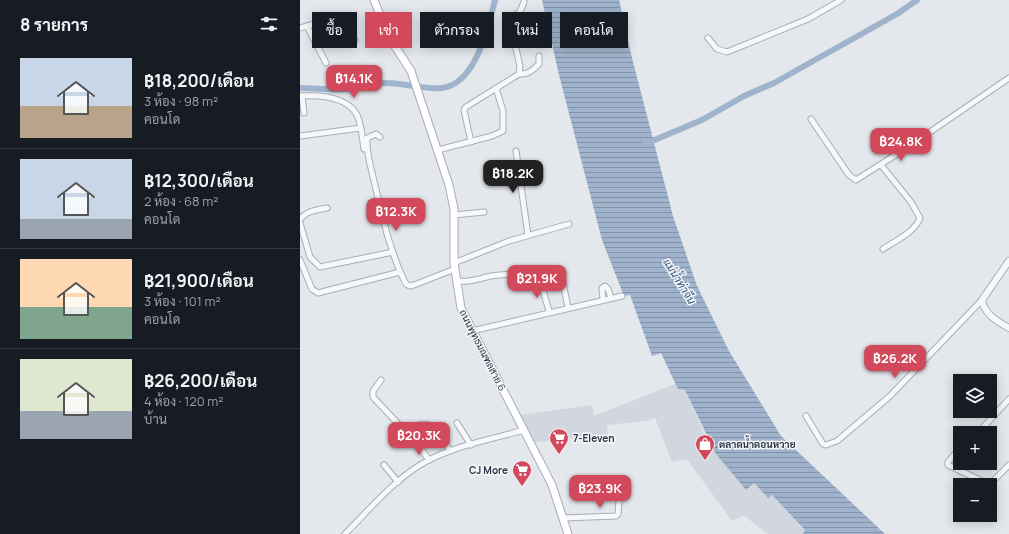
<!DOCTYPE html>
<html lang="th">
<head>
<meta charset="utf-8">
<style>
	:root { --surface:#171b24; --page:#242831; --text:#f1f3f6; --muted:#9ea1a6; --line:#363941; --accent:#d1495b }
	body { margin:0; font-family:Manrope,Sarabun,sans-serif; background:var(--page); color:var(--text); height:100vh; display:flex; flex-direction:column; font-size:15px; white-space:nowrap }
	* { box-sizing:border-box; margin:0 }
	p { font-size:13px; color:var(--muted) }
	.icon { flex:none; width:22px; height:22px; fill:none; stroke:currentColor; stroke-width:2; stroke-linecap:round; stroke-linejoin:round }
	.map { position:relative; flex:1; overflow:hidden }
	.sheet { display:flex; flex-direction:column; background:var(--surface); width:300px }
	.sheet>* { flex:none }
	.hud { position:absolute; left:12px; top:12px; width:380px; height:36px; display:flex; gap:8px }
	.controls { position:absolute; left:653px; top:374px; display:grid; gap:8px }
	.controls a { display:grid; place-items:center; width:44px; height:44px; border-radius:0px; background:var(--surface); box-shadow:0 2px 10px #0003; font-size:20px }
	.price { position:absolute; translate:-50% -34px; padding:0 9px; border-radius:8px; background:var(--accent); color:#fff; font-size:13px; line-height:26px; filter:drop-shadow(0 1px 2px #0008) }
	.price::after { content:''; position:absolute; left:50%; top:24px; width:12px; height:9px; margin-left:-6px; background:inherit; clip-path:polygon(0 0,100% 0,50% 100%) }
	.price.active { background:#222; color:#fff }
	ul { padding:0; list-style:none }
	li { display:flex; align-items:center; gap:12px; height:100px; padding:0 20px }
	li+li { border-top:1px solid var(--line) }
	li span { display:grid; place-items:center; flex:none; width:112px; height:80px; border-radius:0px; color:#555 }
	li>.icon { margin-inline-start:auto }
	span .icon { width:48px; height:48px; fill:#fffc; stroke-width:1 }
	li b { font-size:17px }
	h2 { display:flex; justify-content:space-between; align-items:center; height:48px; padding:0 20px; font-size:17px }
	.tag { padding:0 14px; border-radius:0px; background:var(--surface); box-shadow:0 2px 10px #0003; font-size:14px; line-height:36px }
	.tag.active { background:var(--accent); color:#fff }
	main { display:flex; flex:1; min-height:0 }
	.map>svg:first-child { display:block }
	.built { fill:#d2d6de }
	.water { fill:url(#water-rules) }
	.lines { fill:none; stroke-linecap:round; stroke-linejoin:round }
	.canal { stroke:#9fb4cc; stroke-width:6 }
	.minor-casing { stroke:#a9aeb7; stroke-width:7 }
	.tertiary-casing { stroke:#a9aeb7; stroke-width:8 }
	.secondary-casing { stroke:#a9aeb7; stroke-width:9 }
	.minor { stroke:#f7f8fa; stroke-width:5 }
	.tertiary { stroke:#f7f8fa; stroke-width:6 }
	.secondary { stroke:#fff; stroke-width:7 }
	.labels { text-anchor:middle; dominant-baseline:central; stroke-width:3; stroke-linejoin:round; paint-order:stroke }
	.street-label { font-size:10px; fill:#2b3445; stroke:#f4f6f9 }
	.poi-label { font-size:10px; font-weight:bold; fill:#2b3445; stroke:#f4f6f9; text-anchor:start }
	.water-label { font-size:11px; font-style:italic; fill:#34527a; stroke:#f4f6f9 }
</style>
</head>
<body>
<main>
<section class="sheet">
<h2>8 รายการ<svg class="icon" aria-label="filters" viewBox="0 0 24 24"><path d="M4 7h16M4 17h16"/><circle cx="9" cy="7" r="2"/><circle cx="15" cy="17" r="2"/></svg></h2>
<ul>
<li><span style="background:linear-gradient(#c9d6e8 60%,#b9a48a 0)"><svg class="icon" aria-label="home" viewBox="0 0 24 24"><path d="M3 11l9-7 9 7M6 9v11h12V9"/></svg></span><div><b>฿18,200/เดือน</b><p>3 ห้อง · 98 m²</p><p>คอนโด</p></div></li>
<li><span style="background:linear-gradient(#c9d6e8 75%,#9aa5b1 0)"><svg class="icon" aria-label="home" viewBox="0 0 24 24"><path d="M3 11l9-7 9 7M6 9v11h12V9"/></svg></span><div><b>฿12,300/เดือน</b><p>2 ห้อง · 68 m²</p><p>คอนโด</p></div></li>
<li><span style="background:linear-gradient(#ffd9b3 60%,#7fa58c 0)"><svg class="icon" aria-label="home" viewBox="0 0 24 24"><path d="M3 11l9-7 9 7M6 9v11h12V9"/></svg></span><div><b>฿21,900/เดือน</b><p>3 ห้อง · 101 m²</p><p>คอนโด</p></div></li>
<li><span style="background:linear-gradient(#dfe7d0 65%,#9aa5b1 0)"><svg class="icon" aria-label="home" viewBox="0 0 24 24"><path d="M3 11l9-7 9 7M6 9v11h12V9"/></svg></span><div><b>฿26,200/เดือน</b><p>4 ห้อง · 120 m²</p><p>บ้าน</p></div></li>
</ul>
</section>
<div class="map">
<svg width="709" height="534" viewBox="0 0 709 534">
	<defs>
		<pattern id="water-rules" width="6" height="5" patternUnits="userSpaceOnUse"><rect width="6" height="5" fill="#9fb4cc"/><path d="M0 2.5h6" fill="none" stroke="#8293a7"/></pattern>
	</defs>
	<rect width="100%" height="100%" fill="#e4e7ec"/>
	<!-- built -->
	<path class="built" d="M375,384L378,389L385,390L404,433L446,490L454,483L468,498L472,495L505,530L503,534H468L443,515L432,521L387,459L372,462L355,418L346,421L307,425L308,435L235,442L221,415L292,405L294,416Z"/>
	<!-- water -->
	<path class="water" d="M242,0H319L332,58L373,216L397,286L429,351L481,436L585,534H503L505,530L472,495L468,498L454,483L446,490L416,454L385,390L378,389L361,353L352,356L330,295L324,296L302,240L259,75Z"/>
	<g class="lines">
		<!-- canal -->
		<g class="canal">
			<path d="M0,88C17,88 35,91 52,88C64,86 74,82 87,83C103,83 127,90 142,88C176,84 188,27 195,0"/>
			<path d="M345,144L402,120L444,96L474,83L597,14L617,0"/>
		</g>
		<defs>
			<g id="minor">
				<path d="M7,26L26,63"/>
				<path d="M0,28L31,19L46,29L55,40"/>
				<path d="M408,38L417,49L427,52L508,19L541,0"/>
				<path d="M219,74C228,75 233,70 239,64V56"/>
				<path d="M0,96C19,95 47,96 57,115C62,126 62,138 64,149"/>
				<path d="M2,96L4,113"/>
				<path d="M511,119L549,175L556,180L608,147L709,78"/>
				<path d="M0,136L61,128"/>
				<path d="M80,137L76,134L67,138C66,153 71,167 74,181C82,215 90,253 106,284L110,286L114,285L155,269"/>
				<path d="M171,142L164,110L166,107L219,74L220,66L209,19L220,12L224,2"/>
				<path d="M138,150L192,136L203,131V111L196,88"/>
				<path d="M216,151L228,235"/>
				<path d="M581,165L611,202L620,218C615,232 595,241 583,249"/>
				<path d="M154,215L184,212"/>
				<path d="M0,220C5,211 17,210 27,208"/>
				<path d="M0,223L10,257L20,267L93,252"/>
				<path d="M0,260L12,289L18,293L100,272"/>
				<path d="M154,263L209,241L269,224"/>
				<path d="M262,279L268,307"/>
				<path d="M156,281C169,282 175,280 187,277C198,274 211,275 222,274"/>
				<path d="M241,283L249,311"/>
				<path d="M303,300L302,288L305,286L308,289L311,298"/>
				<path d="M172,331L322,296"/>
				<path d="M81,380L73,391V397L118,445L129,460"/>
				<path d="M506,416L523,444L526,445L537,441L590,396L682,300"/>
				<path d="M157,423L171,445"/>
				<path d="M107,433C128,412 139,432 150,451"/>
				<path d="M678,433L709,399"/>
				<path d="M660,448L648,462V465L684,482H692L709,465"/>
				<path d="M84,465L98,482"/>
				<path d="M264,518L316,516L318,514L319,501L316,482"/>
				<path d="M45,534C68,511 91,483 120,465C151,446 189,440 224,430"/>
			</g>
			<path id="tertiary" d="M709,261L682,300C684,314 698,322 709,328"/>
			<path id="secondary" d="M74,0L89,37L111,71L149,185L154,209V263L161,308L252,485L268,534"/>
		</defs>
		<!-- minor casing -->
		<use href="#minor" class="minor-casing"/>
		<!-- tertiary casing -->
		<use href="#tertiary" class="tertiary-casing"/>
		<!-- secondary casing -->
		<use href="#secondary" class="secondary-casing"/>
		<!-- minor -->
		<use href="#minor" class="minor"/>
		<!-- tertiary -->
		<use href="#tertiary" class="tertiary"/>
		<!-- secondary -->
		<use href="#secondary" class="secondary"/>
	</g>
	<!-- icons -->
	<defs>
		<symbol id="supermarket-pin" viewBox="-11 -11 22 30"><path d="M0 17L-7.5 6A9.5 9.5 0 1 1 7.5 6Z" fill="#d1495b" stroke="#f4f6f9"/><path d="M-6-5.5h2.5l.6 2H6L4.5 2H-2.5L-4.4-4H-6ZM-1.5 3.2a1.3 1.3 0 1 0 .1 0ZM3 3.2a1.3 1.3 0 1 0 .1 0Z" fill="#fff"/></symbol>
		<symbol id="shop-pin" viewBox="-11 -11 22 30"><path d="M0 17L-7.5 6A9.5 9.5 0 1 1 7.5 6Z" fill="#d1495b" stroke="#f4f6f9"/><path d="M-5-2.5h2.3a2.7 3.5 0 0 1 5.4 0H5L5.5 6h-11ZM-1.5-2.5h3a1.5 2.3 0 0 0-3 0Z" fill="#fff"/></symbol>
	</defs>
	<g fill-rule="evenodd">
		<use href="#supermarket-pin" x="248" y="427" width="22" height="30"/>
		<use href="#shop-pin" x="394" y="433" width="22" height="30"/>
		<use href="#supermarket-pin" x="211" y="459" width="22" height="30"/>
	</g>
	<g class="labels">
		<!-- street labels -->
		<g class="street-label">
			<text transform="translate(183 350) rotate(63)">ถนนพุทธมณฑลสาย 6</text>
		</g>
		<!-- poi labels -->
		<g class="poi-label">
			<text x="273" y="438">7-Eleven</text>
			<text x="419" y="444">ตลาดน้ำดอนหวาย</text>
			<text x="208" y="470" text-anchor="end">CJ More</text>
		</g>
		<!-- water labels -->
		<g class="water-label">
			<text transform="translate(380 281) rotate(58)">แม่น้ำท่าจีน</text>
		</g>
	</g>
</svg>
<div class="controls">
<a><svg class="icon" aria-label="layers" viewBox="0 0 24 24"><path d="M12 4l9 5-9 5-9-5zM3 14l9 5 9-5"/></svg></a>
<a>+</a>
<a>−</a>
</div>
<b class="price" style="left:54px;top:99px">฿14.1K</b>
<b class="price" style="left:601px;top:162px">฿24.8K</b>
<b class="price active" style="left:213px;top:194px">฿18.2K</b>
<b class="price" style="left:96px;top:232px">฿12.3K</b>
<b class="price" style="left:237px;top:299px">฿21.9K</b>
<b class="price" style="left:595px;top:379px">฿26.2K</b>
<b class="price" style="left:119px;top:456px">฿20.3K</b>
<b class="price" style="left:300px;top:509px">฿23.9K</b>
<div class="hud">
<a class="tag">ซื้อ</a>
<a class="tag active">เช่า</a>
<a class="tag">ตัวกรอง</a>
<a class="tag">ใหม่</a>
<a class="tag">คอนโด</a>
</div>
</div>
</main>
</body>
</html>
